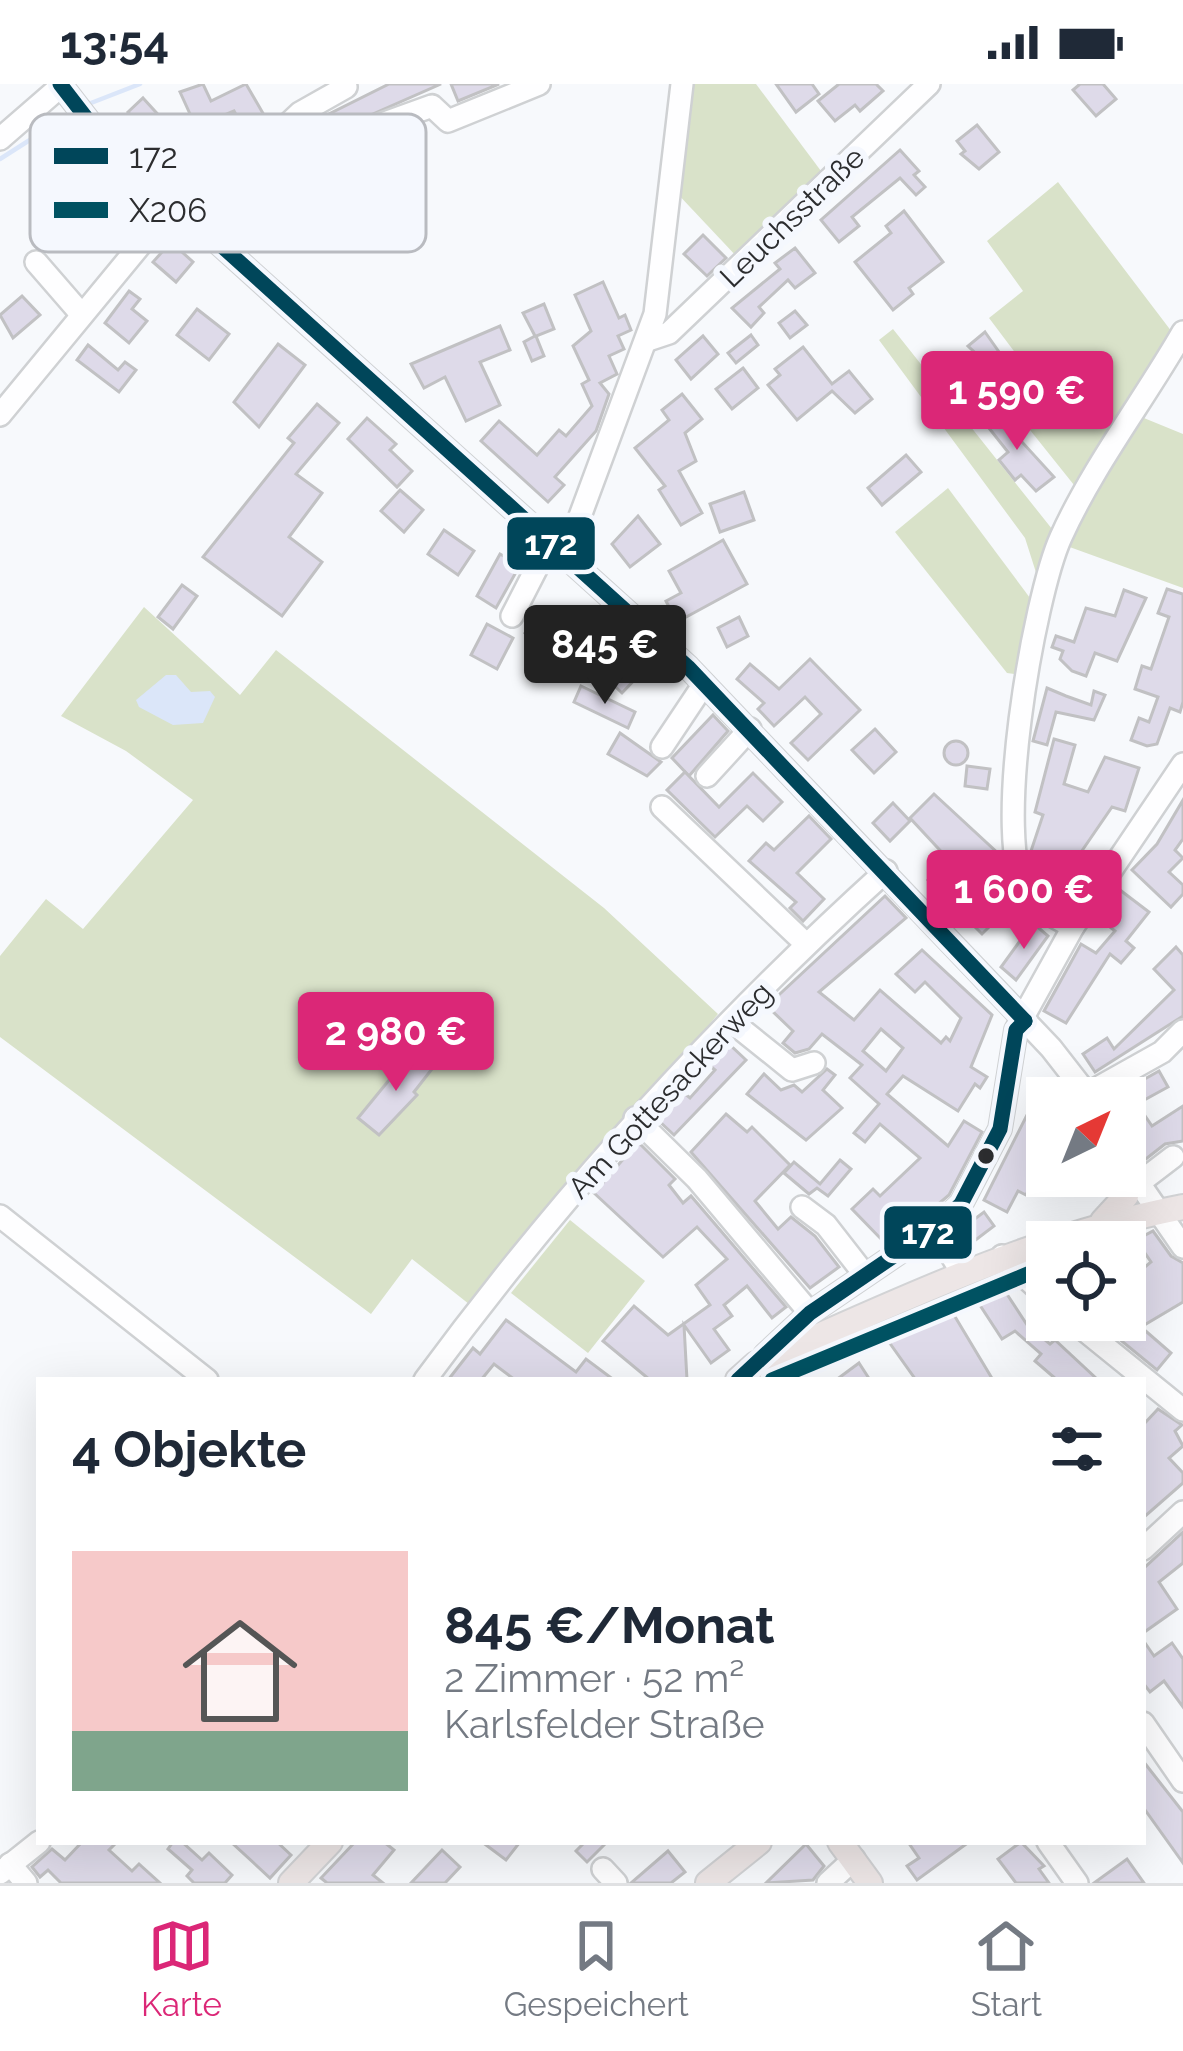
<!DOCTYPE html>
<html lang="de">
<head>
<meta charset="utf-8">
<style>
	:root { --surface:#fff; --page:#f6f6f7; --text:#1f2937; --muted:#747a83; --line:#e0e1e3; --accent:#db2777 }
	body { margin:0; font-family:Raleway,sans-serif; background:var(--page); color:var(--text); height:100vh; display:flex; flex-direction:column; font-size:45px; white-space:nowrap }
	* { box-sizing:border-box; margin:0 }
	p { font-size:39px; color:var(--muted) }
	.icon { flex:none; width:66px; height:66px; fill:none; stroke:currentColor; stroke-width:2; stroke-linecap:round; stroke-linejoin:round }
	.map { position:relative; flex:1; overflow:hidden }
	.drawer { position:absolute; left:36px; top:1293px; width:1110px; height:468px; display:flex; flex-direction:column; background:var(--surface); border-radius:0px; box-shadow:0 12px 48px #0002 }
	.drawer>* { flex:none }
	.needle { width:78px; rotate:43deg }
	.buttons { position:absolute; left:1026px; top:993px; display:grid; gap:24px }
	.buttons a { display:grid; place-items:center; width:120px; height:120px; border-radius:0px; background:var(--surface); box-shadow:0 12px 48px #0002; font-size:60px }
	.price { position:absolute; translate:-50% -102px; padding:0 27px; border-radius:12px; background:var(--accent); color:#fff; font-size:39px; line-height:78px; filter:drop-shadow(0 3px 6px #0008) }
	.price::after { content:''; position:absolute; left:50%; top:72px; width:36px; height:27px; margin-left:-18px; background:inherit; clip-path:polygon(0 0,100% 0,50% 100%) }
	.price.active { background:#222; color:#fff }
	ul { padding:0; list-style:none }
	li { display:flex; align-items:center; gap:36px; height:300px; padding:0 36px }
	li+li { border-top:3px solid var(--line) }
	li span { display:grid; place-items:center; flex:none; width:336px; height:240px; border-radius:0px; color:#555 }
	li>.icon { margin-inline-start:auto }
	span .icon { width:144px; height:144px; fill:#fffc; stroke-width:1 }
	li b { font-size:51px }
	h2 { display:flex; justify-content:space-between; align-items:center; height:144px; padding:0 36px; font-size:51px }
	.status { display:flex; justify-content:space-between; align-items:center; height:84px; padding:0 60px; background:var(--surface); direction:ltr }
	.status svg { height:33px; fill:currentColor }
	.menu { display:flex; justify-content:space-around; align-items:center; height:168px; border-top:3px solid var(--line); background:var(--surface); font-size:33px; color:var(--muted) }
	.menu a { display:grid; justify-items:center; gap:6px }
	.menu .active { color:var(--accent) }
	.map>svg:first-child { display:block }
	.green { fill:#d9e2c9 }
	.water { fill:#dbe6f9 }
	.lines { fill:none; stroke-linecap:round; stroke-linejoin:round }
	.stream { stroke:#dbe6f9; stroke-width:4.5 }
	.building { fill:#dedae9; stroke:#c1c1c3; stroke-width:3; fill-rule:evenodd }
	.minor-casing { stroke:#cfd1d3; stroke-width:26 }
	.major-casing { stroke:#d2d3d5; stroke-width:28 }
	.minor { stroke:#fefeff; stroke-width:21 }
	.major { stroke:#ede6e6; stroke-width:24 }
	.bus-1-casing { stroke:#f5f8fe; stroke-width:24 }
	.bus-2-casing { stroke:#f5f8fe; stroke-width:24 }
	.bus-1 { stroke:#00465a; stroke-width:15 }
	.bus-2 { stroke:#005262; stroke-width:15 }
	.bus-dot { fill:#2c2d2f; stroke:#f5f8fe; stroke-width:4.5 }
	.labels { text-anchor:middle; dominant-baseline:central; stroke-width:12; stroke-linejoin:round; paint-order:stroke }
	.street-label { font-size:30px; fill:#2c2d2f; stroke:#f5f8fe }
	.key { fill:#f5f8fe; stroke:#b9bbc0; stroke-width:3 }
	.key-label { font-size:33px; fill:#2c2d2f }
	.line-badge { stroke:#f5f8fe; stroke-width:4.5 }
	.badge-label { font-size:33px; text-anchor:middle; font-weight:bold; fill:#fff }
</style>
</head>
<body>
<div class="status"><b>13:54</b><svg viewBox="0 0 49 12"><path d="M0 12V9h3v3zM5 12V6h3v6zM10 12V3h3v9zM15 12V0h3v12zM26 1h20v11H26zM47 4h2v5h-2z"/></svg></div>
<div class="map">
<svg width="1183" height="1799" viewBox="0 0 1183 1799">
	<rect width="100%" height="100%" fill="#f7f9fc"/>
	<!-- green -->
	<g class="green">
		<path d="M691,0H756L824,91L739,175L674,106Z"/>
		<path d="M1058,98L1175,252L1139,332L1183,350V504L1064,461L1086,416L994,301L1023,279L989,234L1023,207L987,157Z"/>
		<path d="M893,245L1056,450L1040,501L1025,454L879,256Z"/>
		<path d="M948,404L1036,522L1022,591L1007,589L895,448Z"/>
		<path d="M144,523L240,611L276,566L604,824L718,930L474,1224L412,1175L371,1230L0,953V872L46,815L83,845L193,716L126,667L61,632Z"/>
		<path d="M570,1136L645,1197L588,1269L511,1209Z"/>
	</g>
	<!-- water -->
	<path class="water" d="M166,591H176L191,608L210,607L215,613L203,639L173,641L139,623L136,616Z"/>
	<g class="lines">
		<!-- stream -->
		<g class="stream">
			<path d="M91,19L140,0"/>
			<path d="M0,75L58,38"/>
		</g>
	</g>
	<!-- building -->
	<g class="building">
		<path d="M203,0L211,17L246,0L268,38L247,50L234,27L196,43L180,8Z"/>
		<path d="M389,0H441L332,48L325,32Z"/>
		<path d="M451,0H499L458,17Z"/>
		<path d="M776,0H812L819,10L796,28Z"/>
		<path d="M839,0H876L883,7L860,27L855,21L835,37L818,17Z"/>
		<path d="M1080,0H1103L1116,15L1096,32L1073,6Z"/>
		<path d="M143,14L163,36L147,50L128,28Z"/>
		<path d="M977,41L999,68L979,85L961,70L965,67L957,57Z"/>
		<path d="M900,66L919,87L914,91L925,103L916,111L900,94L852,133L859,142L839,158L821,136Z"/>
		<path d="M904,127L943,178L909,204L913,210L893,226L855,178L891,149L886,142Z"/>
		<path d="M703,151L726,174L707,192L684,170Z"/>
		<path d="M171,158L193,178L176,198L153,178Z"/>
		<path d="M795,164L815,189L795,204L788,196L759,223L764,229L751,243L732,224L780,185L775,179Z"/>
		<path d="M603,198L619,234L625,231L631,246L618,252L624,265L609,272L617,290L600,299L609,310L596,347L555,393L564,401L548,418L481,357L499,337L537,371L559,346L566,352L592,322L582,300L589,296L573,262L591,247L575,211Z"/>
		<path d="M129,207L140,215L132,225L147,237L129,259L105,239Z"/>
		<path d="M22,212L40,231L13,254L0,231Z"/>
		<path d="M544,220L554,245L536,252L544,272L532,277L524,258L535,252L523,229Z"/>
		<path d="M197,225L229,250L209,276L177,251Z"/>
		<path d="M795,227L807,241L790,254L779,239Z"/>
		<path d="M500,242L510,266L480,278L500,321L466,337L445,293L424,304L411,280Z"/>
		<path d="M985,248L1011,285L1001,293L968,262Z"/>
		<path d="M751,251L758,261L736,279L728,269Z"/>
		<path d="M703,252L718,270L691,295L676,276Z"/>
		<path d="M278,260L305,281L259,343L234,318Z"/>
		<path d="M88,261L118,286L125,278L136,286L119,308L77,276Z"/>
		<path d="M803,263L832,300L849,287L872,315L855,329L832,307L797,336L768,301L780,291L775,285Z"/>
		<path d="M743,284L758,304L732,325L716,305Z"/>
		<path d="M682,310L702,335L685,349L696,377L679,387L702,429L681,441L659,406L665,402L635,364L669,336L662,326Z"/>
		<path d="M317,320L339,339L296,390L322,409L289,453L322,478L282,532L203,473L294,359L288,354Z"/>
		<path d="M997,322L1012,347L1054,393L1036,407L1021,391L1015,396L999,376L1008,368L981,334Z"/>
		<path d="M367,334L396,360L390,366L412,387L397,403L348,355Z"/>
		<path d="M906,371L921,388L882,421L868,404Z"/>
		<path d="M400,406L423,426L404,448L381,427Z"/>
		<path d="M744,408L754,436L720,448L710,420Z"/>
		<path d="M638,432L660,460L630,483L612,460Z"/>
		<path d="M444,446L474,467L458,491L428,470Z"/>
		<path d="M723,456L747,500L677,538L666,517L681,509L669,487Z"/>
		<path d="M500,470L520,481L496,524L477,512Z"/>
		<path d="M182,501L197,512L173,545L158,533Z"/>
		<path d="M1167,505L1183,510V618L1180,628L1170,624L1157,660L1147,662L1131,656L1139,634L1149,638L1158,613L1135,605L1142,582L1151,585L1169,533L1158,529Z"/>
		<path d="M1124,506L1146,514L1117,577L1095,569L1086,592L1072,587L1060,575L1063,567L1052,563L1056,552L1074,558L1086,524L1115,532Z"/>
		<path d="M739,533L748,552L727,563L718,544Z"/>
		<path d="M534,539L547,551L554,543L579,565L564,583L525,549Z"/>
		<path d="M487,540L513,554L497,585L471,571Z"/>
		<path d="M615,556L645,585L622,609L600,588L605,583L596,575Z"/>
		<path d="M810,575L860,626L808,676L791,659L821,630L805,613L774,642L758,625L764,619L737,595L750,580L779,605Z"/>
		<path d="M581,602L635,628L628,644L574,618Z"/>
		<path d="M1047,604L1066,612L1091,621L1094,607L1105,611L1094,636L1056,628L1047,661L1033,657Z"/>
		<path d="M713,631L728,647L689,692L672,674Z"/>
		<path d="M875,645L896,668L874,689L852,666Z"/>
		<path d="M620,649L661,678L647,692L608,670Z"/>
		<path d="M1054,655L1075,661L1064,700L1088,708L1105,673L1139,684L1125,727L1112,723L1077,774L1087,780L1075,802L1059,792L1066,779L1031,767L1043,731L1035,728Z"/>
		<circle cx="956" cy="669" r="12"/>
		<path d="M967,682L990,685L987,705L965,702Z"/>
		<path d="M685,688L719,723L753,689L782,718L763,737L747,722L715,753L667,706Z"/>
		<path d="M934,710L1001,772L1002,782L988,795L1012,820L982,850L928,796L949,776L910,734Z"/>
		<path d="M1183,716V755L1175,766L1183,774L1169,788L1183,801V810L1171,823L1132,786L1157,760Z"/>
		<path d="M893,719L910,737L890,757L873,739Z"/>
		<path d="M809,732L831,755L797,789L824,815L803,837L790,824L796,818L749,777L766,759L774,766Z"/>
		<path d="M1120,806L1149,828L1126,857L1134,864L1121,879L1110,870L1066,939L1044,927L1081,860L1096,869L1115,847L1100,835Z"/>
		<path d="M885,812L906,834L819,908L854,936L880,906L941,959L946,953L950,957L961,934L925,898L915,908L896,890L922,866L992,931L971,983L987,993L980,1004L975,1000L958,1027L903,992L887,1010L948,1062L964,1037L982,1048L949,1111L922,1134L913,1124L881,1155L852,1125L873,1105L880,1112L920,1074L880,1040L865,1058L854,1049L879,1020L850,994L862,981L822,950L809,965L795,969L783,959L793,947L767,922ZM881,945L903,964L886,987L863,967Z"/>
		<path d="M1033,839L1048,852L1016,896L1001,883Z"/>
		<path d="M1176,863L1183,871V932L1095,988L1083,970L1107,954L1114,965L1174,906L1154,885Z"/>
		<path d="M729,960L746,976L674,1051L658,1036L683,1008L690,1014L715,986L709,981Z"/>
		<path d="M412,968L432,985L414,1008L417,1011L379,1051L358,1034Z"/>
		<path d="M827,985L835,991L823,1006L842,1024L806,1056L747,1010L764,990L781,1006L794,1001L802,1008Z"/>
		<path d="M1159,987L1168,1003L1137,1020L1152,1042L1183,1022V1057L1165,1060L1142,1078L1125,1049V1014H1111Z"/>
		<path d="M1028,1029L1047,1039V1069L1026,1111L1018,1107L1007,1128L984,1116Z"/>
		<path d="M726,1030L747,1048L752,1043L790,1081L755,1117L778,1145L791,1133L815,1152L839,1183L810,1204L691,1068Z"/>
		<path d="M638,1058L675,1095L669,1101L683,1119L691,1112L786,1223L772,1234L747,1202L724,1221L732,1232L714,1245L729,1266L711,1279L684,1241L687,1296H650L603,1257L634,1222L668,1251L710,1221L696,1201L727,1175L697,1143L663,1173L594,1109Z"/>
		<path d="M840,1076L851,1085L828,1112L817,1104L809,1110L784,1089L794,1078L820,1100Z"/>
		<path d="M984,1128L994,1142L965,1164L956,1149Z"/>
		<path d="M1153,1147L1171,1172L1183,1179V1218L1141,1243L1171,1269L1157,1286L1096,1236H1125V1181L1134,1192L1151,1178L1136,1156Z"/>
		<path d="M997,1195L1035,1253L1038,1250L1050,1260L1055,1256L1098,1296H1057L1035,1277L1041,1270L1015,1247L1002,1255L972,1209Z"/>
		<path d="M945,1216L993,1296H916L879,1244Z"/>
		<path d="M506,1236L576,1288L586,1275L614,1296H515L494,1280L481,1296H448L473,1264L480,1270Z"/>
		<path d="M859,1279L870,1296H836Z"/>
		<path d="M1158,1325L1182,1341L1175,1347L1183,1362L1169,1374L1183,1389V1399L1143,1434V1341Z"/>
		<path d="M1183,1448V1479L1159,1498L1177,1525L1143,1549V1485Z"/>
		<path d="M1143,1556L1154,1572L1172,1559L1183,1575V1623L1164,1597L1150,1608L1143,1599Z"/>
		<path d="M1143,1677L1183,1728V1779L1143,1723Z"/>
		<path d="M82,1758H117L109,1766L132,1787L139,1780L160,1799H61L48,1786L40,1793L32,1783L52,1765L65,1776Z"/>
		<path d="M173,1758H182L202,1776L209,1769L232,1791L225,1799H194L187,1792L192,1786L168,1765Z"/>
		<path d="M231,1758H277L291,1771L270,1794Z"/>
		<path d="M355,1758H384L394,1766L373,1791L383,1799H327L321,1794Z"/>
		<path d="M482,1758H520L506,1776Z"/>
		<path d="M585,1758H607L587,1778L576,1767Z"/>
		<path d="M908,1758H969L917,1796L907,1782L919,1774Z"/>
		<path d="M1021,1758L1044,1782L1039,1785L1049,1799H1016L998,1775Z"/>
		<path d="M806,1760L824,1782L813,1796L766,1799Z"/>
		<path d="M442,1766L460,1783L445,1799H411Z"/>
		<path d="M668,1767L685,1788L671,1799H631Z"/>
		<path d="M1127,1775L1144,1799H1094Z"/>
	</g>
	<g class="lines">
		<defs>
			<g id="minor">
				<path d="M60,0L101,53L688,583L1051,964L1090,1014"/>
				<path d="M360,48L432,22L448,37L539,0"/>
				<path d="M0,55L61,2"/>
				<path d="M189,133L300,29L346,3"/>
				<path d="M211,153L240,126L284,112"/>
				<path d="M36,178L82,231"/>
				<path d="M648,256L669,249L929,0"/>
				<path d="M0,331L174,120L232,71"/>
				<path d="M566,470L655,230L682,0"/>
				<path d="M512,532L551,456"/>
				<path d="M662,663L704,600"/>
				<path d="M707,692L750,645"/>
				<path d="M662,723L806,860"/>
				<path d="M1073,843C1060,835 1037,826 1028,813C990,760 1034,512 1061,453C1093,382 1144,316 1183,248"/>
				<path d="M731,937L792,986L814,979"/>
				<path d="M1087,1010L1162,968L1183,947"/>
				<path d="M635,1034L697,1095L810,1229"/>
				<path d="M1125,1079L1183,1163"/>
				<path d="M1139,1099L1173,1073"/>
				<path d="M802,1123L826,1141L865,1191"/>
				<path d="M0,1132L207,1296"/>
				<path d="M935,1144L962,1189"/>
				<path d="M1002,1172L1047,1213"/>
				<path d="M1072,1236L1183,1326"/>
				<path d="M765,1271L810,1229L935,1144L961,1120L1000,1045L1016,946L1073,843L1183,680"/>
				<path d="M425,1296C561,1111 716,941 886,787"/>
				<path d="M1143,1465L1183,1428"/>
				<path d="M1143,1639L1183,1697"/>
				<path d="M1048,1758L1077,1799"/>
				<path d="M10,1780L26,1799"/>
				<path d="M603,1785L616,1799"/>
				<path d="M0,1789L39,1758"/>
				<path d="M828,1799L854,1775"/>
			</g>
			<g id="major">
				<path d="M1103,1137L1126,1112L1125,1084"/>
				<path d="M738,1296L756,1280C896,1218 1032,1152 1183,1123"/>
				<path d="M840,1758L870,1799"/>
				<path d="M291,1799L330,1758"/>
				<path d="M708,1799L759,1758"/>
			</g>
		</defs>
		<!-- minor casing -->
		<use href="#minor" class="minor-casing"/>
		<!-- major casing -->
		<use href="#major" class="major-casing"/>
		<!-- minor -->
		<use href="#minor" class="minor"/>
		<!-- major -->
		<use href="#major" class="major"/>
		<defs>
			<g id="bus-1">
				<path d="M60,0L101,53L688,583L1025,937"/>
				<path d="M738,1296L810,1229L935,1144L961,1120L1000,1045L1016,946L1025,937"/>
			</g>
			<path id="bus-2" d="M772,1296L1047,1182"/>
		</defs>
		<!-- bus-1 casing -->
		<use href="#bus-1" class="bus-1-casing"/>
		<!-- bus-2 casing -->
		<use href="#bus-2" class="bus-2-casing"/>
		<!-- bus-1 -->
		<use href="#bus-1" class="bus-1"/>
		<!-- bus-2 -->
		<use href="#bus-2" class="bus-2"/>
	</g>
	<!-- markers -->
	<circle class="bus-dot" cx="986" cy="1072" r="10"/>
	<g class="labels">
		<!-- street labels -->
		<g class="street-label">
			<text transform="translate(792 133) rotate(-44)">Leuchsstraße</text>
			<text transform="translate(670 1006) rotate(-47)">Am Gottesackerweg</text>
		</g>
	</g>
	<!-- legend -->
	<rect x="30" y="30" width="396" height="138" rx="18" class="key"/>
	<rect x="54" y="64" width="54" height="16" fill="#00465a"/>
	<rect x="54" y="118" width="54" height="16" fill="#005262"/>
	<g class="key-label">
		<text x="129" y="84">172</text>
		<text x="129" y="138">X206</text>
	</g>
	<g class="line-badge">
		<rect x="505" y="431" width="92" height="57" rx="12" fill="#00465a"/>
		<rect x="882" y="1120" width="92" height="57" rx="12" fill="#00465a"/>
	</g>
	<g class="badge-label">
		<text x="551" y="471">172</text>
		<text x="928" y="1160">172</text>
	</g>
</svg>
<div class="buttons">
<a><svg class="needle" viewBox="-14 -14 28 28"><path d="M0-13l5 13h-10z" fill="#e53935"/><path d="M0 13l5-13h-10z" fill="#747a83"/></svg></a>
<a><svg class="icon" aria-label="locate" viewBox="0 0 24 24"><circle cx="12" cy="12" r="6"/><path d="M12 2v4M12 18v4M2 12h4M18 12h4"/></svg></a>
</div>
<b class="price" style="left:1017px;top:369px">1 590 €</b>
<b class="price active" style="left:605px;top:623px">845 €</b>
<b class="price" style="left:1024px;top:868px">1 600 €</b>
<b class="price" style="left:396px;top:1010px">2 980 €</b>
<section class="drawer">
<h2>4 Objekte<svg class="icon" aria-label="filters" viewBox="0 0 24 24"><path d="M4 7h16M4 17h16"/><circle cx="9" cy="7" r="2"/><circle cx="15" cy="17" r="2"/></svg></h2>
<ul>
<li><span style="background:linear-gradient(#f6c9c9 75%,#7fa58c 0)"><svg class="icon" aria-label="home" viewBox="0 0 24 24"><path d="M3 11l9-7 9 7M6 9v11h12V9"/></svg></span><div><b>845 €/Monat</b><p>2 Zimmer · 52 m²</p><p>Karlsfelder Straße</p></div></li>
</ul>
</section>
</div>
<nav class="menu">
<a class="active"><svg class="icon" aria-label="map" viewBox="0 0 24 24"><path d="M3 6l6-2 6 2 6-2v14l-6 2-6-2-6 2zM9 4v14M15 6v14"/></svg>Karte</a>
<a><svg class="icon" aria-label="saved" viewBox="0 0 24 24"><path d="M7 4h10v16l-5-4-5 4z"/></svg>Gespeichert</a>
<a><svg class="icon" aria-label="home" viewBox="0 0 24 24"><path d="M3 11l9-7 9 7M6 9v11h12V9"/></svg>Start</a>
</nav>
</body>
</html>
